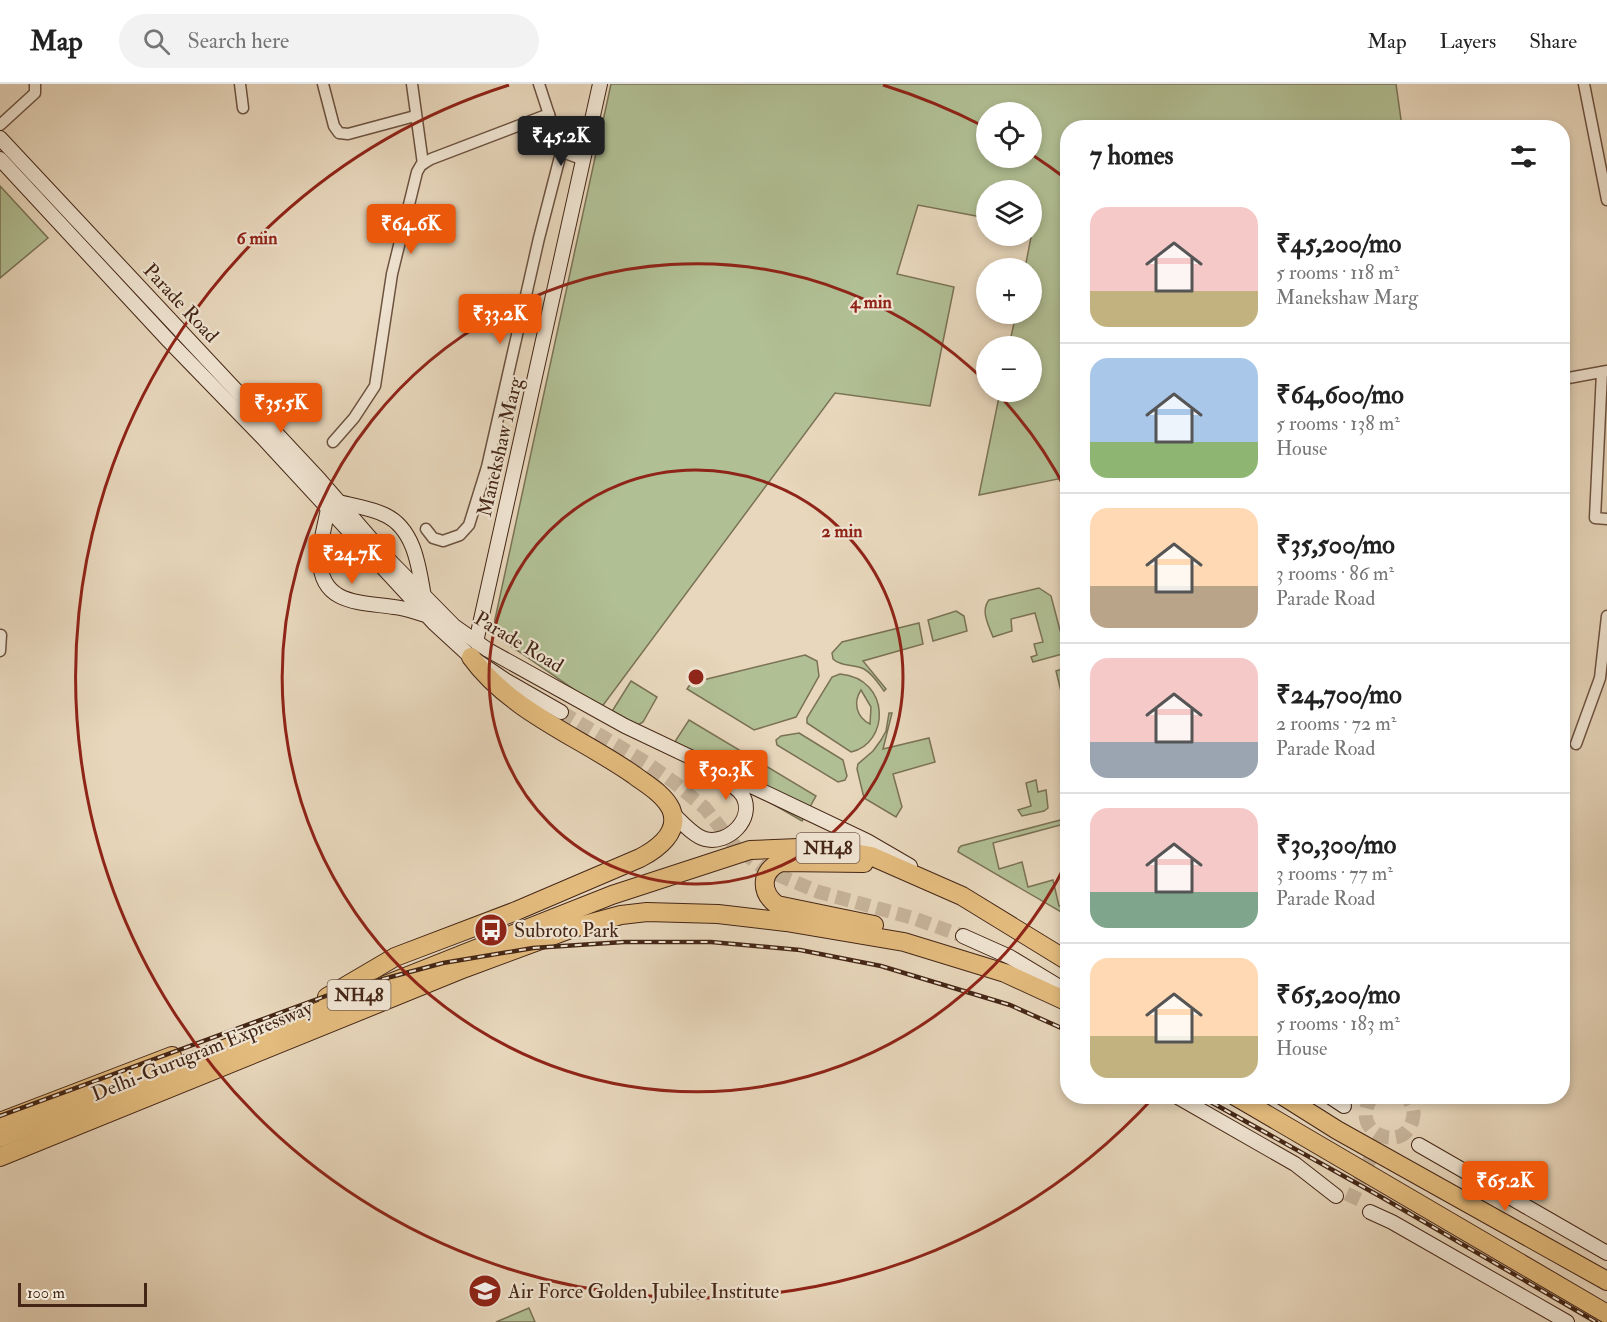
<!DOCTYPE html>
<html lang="en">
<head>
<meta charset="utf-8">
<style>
	:root { --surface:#fff; --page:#f2f2f2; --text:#222; --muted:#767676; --line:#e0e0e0; --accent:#ea580c }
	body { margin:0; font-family:"IM FELL Double Pica",serif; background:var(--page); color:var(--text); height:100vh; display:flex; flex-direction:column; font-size:22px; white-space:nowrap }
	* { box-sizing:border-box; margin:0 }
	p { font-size:20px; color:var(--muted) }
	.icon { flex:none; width:33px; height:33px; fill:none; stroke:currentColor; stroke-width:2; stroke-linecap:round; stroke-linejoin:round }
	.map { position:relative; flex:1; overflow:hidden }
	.panel { position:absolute; left:1060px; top:36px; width:510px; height:984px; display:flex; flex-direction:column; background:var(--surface); border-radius:24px; box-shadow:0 3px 9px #0003 }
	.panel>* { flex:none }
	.controls { position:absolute; left:976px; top:18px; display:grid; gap:12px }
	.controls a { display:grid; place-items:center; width:66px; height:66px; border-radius:50%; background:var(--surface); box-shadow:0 3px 9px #0003; font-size:30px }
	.scale { position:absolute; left:18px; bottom:15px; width:129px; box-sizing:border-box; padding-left:6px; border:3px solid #442616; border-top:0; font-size:16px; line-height:21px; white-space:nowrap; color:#442616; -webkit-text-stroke:4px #f0e5d3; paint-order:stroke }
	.price { position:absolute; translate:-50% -51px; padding:0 14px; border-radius:6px; background:var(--accent); color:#fff; font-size:20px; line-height:39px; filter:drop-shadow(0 2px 3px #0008) }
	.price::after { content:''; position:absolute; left:50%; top:36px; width:18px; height:14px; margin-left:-9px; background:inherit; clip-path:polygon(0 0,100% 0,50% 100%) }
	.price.current { background:#222; color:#fff }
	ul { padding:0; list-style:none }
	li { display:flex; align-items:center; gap:18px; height:150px; padding:0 30px }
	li+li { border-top:2px solid var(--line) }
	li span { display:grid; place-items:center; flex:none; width:168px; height:120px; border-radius:18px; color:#555 }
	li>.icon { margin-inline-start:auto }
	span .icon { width:72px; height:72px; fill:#fffc; stroke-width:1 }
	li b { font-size:26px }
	h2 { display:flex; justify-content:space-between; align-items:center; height:72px; padding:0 30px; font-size:26px }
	header { display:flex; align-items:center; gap:36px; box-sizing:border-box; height:84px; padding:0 30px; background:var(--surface); border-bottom:2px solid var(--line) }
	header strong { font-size:28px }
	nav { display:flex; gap:33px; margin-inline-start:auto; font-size:21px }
	.search { width:420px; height:54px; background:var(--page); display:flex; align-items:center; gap:15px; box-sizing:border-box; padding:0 21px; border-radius:33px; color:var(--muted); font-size:22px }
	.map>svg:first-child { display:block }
	.green { fill:#b1bf94; stroke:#7a7255; stroke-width:1.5; fill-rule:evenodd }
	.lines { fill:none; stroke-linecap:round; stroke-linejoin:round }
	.secondary-tunnel { stroke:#c7b49b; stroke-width:14; stroke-dasharray:14 7; stroke-linecap:butt }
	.street-casing { stroke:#6d5240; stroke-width:13 }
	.secondary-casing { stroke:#442616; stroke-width:16 }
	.highway-casing { stroke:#442616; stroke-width:20 }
	.street { stroke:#f0e5d3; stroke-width:10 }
	.secondary { stroke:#f0e5d3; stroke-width:14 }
	.highway { stroke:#e4bc7e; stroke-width:18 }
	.rail-casing { stroke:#442616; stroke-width:4.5 }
	.rail { stroke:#f0e5d3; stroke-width:2; stroke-dasharray:7; stroke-linecap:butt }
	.ring { fill:none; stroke:#8f2418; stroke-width:3 }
	.labels { text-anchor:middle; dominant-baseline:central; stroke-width:4.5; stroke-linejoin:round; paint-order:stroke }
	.shield { fill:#f0e5d3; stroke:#785f4f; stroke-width:1.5 }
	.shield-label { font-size:18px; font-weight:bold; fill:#442616 }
	.street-label { font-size:20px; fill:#442616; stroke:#f0e5d3 }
	.poi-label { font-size:20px; fill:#442616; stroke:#f0e5d3; text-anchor:start }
	.centre { fill:#8f2418; stroke:#f0e5d3; stroke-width:3 }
	.ring-label { font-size:18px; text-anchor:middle; font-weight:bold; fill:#8f2418; stroke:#f0e5d3; stroke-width:4.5; stroke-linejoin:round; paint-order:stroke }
</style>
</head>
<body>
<header>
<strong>Map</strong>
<div class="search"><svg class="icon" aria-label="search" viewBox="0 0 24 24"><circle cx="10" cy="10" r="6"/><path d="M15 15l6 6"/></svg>Search here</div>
<nav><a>Map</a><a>Layers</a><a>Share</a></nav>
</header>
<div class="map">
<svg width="1607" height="1238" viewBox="0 0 1607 1238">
	<rect width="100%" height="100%" fill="#e8d7bc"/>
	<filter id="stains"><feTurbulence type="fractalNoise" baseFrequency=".00333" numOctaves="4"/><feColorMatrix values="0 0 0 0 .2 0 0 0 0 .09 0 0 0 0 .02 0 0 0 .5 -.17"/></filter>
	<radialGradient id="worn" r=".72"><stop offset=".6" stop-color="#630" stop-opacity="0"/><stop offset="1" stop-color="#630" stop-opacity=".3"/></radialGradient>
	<!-- green -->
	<g class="green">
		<path d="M611,0H1396L1402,43L1068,44V393L979,411L1000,308H1032V262H1009L1016,230H1032V184H1025L1033,143L1032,106H987V134L918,121L897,190L954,203L930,322L835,309L601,624L492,549ZM987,28H1032V74H987Z"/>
		<path d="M0,102L48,154L0,194Z"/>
		<path d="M1039,504L1051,512L1066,569L1033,578L1031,573L1037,571L1034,560L1043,558L1035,529L1011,535L1012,547L993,553C989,542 980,527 989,516Z"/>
		<path d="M956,527L964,532L967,547L933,557L928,536Z"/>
		<path d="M919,539L923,560L863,577L886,605L884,607C878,599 873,590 864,585C854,580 841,583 833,575L832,569L842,558Z"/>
		<path d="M805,571L817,577L819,592L796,633L754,646L687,605L691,599Z"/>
		<path d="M1068,583V636L1056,587Z"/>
		<path d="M840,590C892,595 889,660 851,668L807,639V634L832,593ZM861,606L871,623L870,640C856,633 853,618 861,606Z"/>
		<path d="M631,597L657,613L643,638L638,641L611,629Z"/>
		<path d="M889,629H892L883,665L929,654L935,678L893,690L902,723L896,733L864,714L857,685L858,680L873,667L881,656L886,647Z"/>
		<path d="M689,636L816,712L802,737L678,665L675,659L676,656Z"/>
		<path d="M799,649L843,676L847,692L845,696L838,698L777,661L776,656L781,652Z"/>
		<path d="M1036,696L1038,708L1046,706L1048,724L1044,727L1022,732L1018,726L1031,722L1026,699Z"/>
		<path d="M1068,734V739L993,759L999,785L1022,778L1028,803L1053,796L1059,822L1068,821V832L958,768L959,764L961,762Z"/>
		<path d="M529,1224L535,1238H496Z"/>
	</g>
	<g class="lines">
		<!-- secondary-tunnel -->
		<g class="secondary-tunnel">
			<path d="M561,628L647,679L675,699L705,724L734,761L766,786L819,808L913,834L963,852"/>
			<path d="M1373,1012C1345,1048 1406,1073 1413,1034C1415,1026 1412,1019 1406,1012"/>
			<path d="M1350,1119L1377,1060"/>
		</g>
		<defs>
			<g id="street">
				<path d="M240,0L243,24"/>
				<path d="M323,0L334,42L339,49L348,50L415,32"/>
				<path d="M412,0L423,80"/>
				<path d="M539,0L559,61L565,69L584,76"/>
				<path d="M1584,0L1607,116"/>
				<path d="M0,41L35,9V0"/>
				<path d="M1602,288L1595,434L1607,435"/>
				<path d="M1563,295L1607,287"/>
				<path d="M333,358L354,334L375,302L392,190L417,88L421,81L431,75L549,30"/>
				<path d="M426,445L433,454L443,457L460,451L469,441L487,383L539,154L562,65"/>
				<path d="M0,567L1,551"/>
				<path d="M1576,660L1600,594L1607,532"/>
			</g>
			<g id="secondary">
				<path d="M0,54L319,395L391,478L454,542L488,566L625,642L867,757L910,782"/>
				<path d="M0,75L168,256L264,355L434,539L471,573L505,596L561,628"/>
				<path d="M424,513C419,484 415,445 385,431C371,424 354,422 339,418L328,425C325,441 319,460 320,476C321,521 361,518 394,523C405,524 415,528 426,531"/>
				<path d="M476,558L600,0"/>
				<path d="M672,729C681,737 693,752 705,755C728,761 755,735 743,712C738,704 729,699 721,695"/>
				<path d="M963,852L1010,873L1068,908"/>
				<path d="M1176,1012L1295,1080L1336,1112"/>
				<path d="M1329,1012L1344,1022"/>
				<path d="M1419,1061L1607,1169"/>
				<path d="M1370,1128L1392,1138L1567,1238"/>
			</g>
			<g id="highway">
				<path d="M864,779L781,778C760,787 760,808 777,821L874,841"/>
				<path d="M327,913L395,873L516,827L640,774C657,765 681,748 671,725C664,710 646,700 634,691C580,653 511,628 471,573"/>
				<path d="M1235,1012L1607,1230"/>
				<path d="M1283,1012L1337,1046L1607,1197"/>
				<path d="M0,1038L172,972"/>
				<path d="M0,1054L612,811L750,766L822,763L871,772L962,812L1068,877"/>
				<path d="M0,1073L465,884L573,844L621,831L647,828L718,830L786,838L904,858L1005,889L1068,918"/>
			</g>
		</defs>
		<!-- street casing -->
		<use href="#street" class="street-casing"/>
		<!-- secondary casing -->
		<use href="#secondary" class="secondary-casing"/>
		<!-- highway casing -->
		<use href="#highway" class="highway-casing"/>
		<!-- street -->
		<use href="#street" class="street"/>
		<!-- secondary -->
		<use href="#secondary" class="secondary"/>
		<!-- highway -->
		<use href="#highway" class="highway"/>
		<defs>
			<g id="rail">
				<path d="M1200,1012L1383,1114L1596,1238"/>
				<path d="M0,1032L342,906L443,879L533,864L624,858H711L800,866L881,882L1010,921L1068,947"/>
			</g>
		</defs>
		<!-- rail casing -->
		<use href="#rail" class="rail-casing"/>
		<!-- rail -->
		<use href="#rail" class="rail"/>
	</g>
	<!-- distance rings -->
	<g class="ring">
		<circle cx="696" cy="593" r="207"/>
		<path d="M1067 778A414 414 0 1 1 986 298M996 308A414 414 0 0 1 1067 408"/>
		<path d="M1154 1013A621 621 0 1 1 509 1M883 1A621 621 0 0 1 983 42M1034 72A621 621 0 0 1 1065 94"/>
	</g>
	<!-- icons -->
	<defs>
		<symbol id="bus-disc" viewBox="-11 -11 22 22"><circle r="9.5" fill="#8f2418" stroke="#f0e5d3"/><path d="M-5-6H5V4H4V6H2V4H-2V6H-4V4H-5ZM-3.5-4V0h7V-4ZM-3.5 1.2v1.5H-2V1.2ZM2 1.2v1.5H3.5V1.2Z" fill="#fff"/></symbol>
		<symbol id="school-disc" viewBox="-11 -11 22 22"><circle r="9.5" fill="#8f2418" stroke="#f0e5d3"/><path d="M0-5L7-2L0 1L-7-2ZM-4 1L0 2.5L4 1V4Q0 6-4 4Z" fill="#fff"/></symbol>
	</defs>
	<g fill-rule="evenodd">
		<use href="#bus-disc" x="472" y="827" width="38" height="38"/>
		<use href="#school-disc" x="466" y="1188" width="38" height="38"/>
	</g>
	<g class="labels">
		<!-- shield labels -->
		<g class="shield">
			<rect x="796.5" y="749" width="63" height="30" rx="4.5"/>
			<rect x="327.5" y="896" width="63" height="30" rx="4.5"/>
		</g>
		<g class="shield-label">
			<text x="828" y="764">NH48</text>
			<text x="359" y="911">NH48</text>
		</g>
		<!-- street labels -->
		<g class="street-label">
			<text transform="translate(181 219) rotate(47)">Parade Road</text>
			<text transform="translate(500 363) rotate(-77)">Manekshaw Marg</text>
			<text transform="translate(519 558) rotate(31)">Parade Road</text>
			<text transform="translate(202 967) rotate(-22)">Delhi-Gurugram Expressway</text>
		</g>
		<!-- poi labels -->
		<g class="poi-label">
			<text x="514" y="846">Subroto Park</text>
			<text x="508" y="1207">Air Force Golden Jubilee Institute</text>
		</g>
	</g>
	<circle cx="696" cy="593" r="9" class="centre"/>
	<g class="ring-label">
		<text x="257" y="160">6 min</text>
		<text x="871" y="224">4 min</text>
		<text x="842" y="453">2 min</text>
	</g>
	<rect width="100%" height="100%" filter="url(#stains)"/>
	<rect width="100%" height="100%" fill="url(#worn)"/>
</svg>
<div class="controls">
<a><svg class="icon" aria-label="locate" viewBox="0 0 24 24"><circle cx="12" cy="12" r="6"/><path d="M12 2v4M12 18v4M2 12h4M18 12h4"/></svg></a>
<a><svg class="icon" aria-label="layers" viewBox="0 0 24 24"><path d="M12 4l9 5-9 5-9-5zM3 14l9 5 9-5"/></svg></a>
<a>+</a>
<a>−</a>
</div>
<div class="scale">100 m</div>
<b class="price current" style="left:561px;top:83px">₹45.2K</b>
<b class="price" style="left:411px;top:171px">₹64.6K</b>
<b class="price" style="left:500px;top:261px">₹33.2K</b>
<b class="price" style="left:281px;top:350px">₹35.5K</b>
<b class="price" style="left:352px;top:501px">₹24.7K</b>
<b class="price" style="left:726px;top:717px">₹30.3K</b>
<b class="price" style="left:1505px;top:1128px">₹65.2K</b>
<section class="panel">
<h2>7 homes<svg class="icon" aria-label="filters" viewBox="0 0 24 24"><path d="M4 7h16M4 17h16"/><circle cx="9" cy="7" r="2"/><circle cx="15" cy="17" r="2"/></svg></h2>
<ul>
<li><span style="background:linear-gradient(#f6c9c9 70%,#c2b280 0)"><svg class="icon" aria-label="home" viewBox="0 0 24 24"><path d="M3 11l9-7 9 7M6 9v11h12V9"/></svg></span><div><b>₹45,200/mo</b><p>5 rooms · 118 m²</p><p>Manekshaw Marg</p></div></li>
<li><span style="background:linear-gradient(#a9c7e8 70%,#8fb573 0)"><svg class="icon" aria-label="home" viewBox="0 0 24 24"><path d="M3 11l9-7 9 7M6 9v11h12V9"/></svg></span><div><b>₹64,600/mo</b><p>5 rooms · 138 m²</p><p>House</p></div></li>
<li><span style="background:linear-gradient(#ffd9b3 65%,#b9a48a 0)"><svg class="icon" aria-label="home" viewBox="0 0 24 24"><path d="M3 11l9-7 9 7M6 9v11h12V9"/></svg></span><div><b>₹35,500/mo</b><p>3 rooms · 86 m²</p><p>Parade Road</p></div></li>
<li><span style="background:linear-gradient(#f6c9c9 70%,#9aa5b1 0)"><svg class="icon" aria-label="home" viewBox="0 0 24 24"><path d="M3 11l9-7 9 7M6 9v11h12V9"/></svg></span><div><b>₹24,700/mo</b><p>2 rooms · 72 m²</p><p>Parade Road</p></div></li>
<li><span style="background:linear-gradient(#f6c9c9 70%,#7fa58c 0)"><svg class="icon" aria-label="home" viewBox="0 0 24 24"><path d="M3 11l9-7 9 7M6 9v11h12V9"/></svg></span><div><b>₹30,300/mo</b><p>3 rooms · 77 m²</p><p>Parade Road</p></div></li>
<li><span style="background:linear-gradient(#ffd9b3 65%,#c2b280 0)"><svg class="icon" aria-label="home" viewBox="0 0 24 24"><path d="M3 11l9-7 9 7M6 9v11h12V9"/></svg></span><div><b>₹65,200/mo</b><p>5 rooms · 183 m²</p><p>House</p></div></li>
</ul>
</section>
</div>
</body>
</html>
